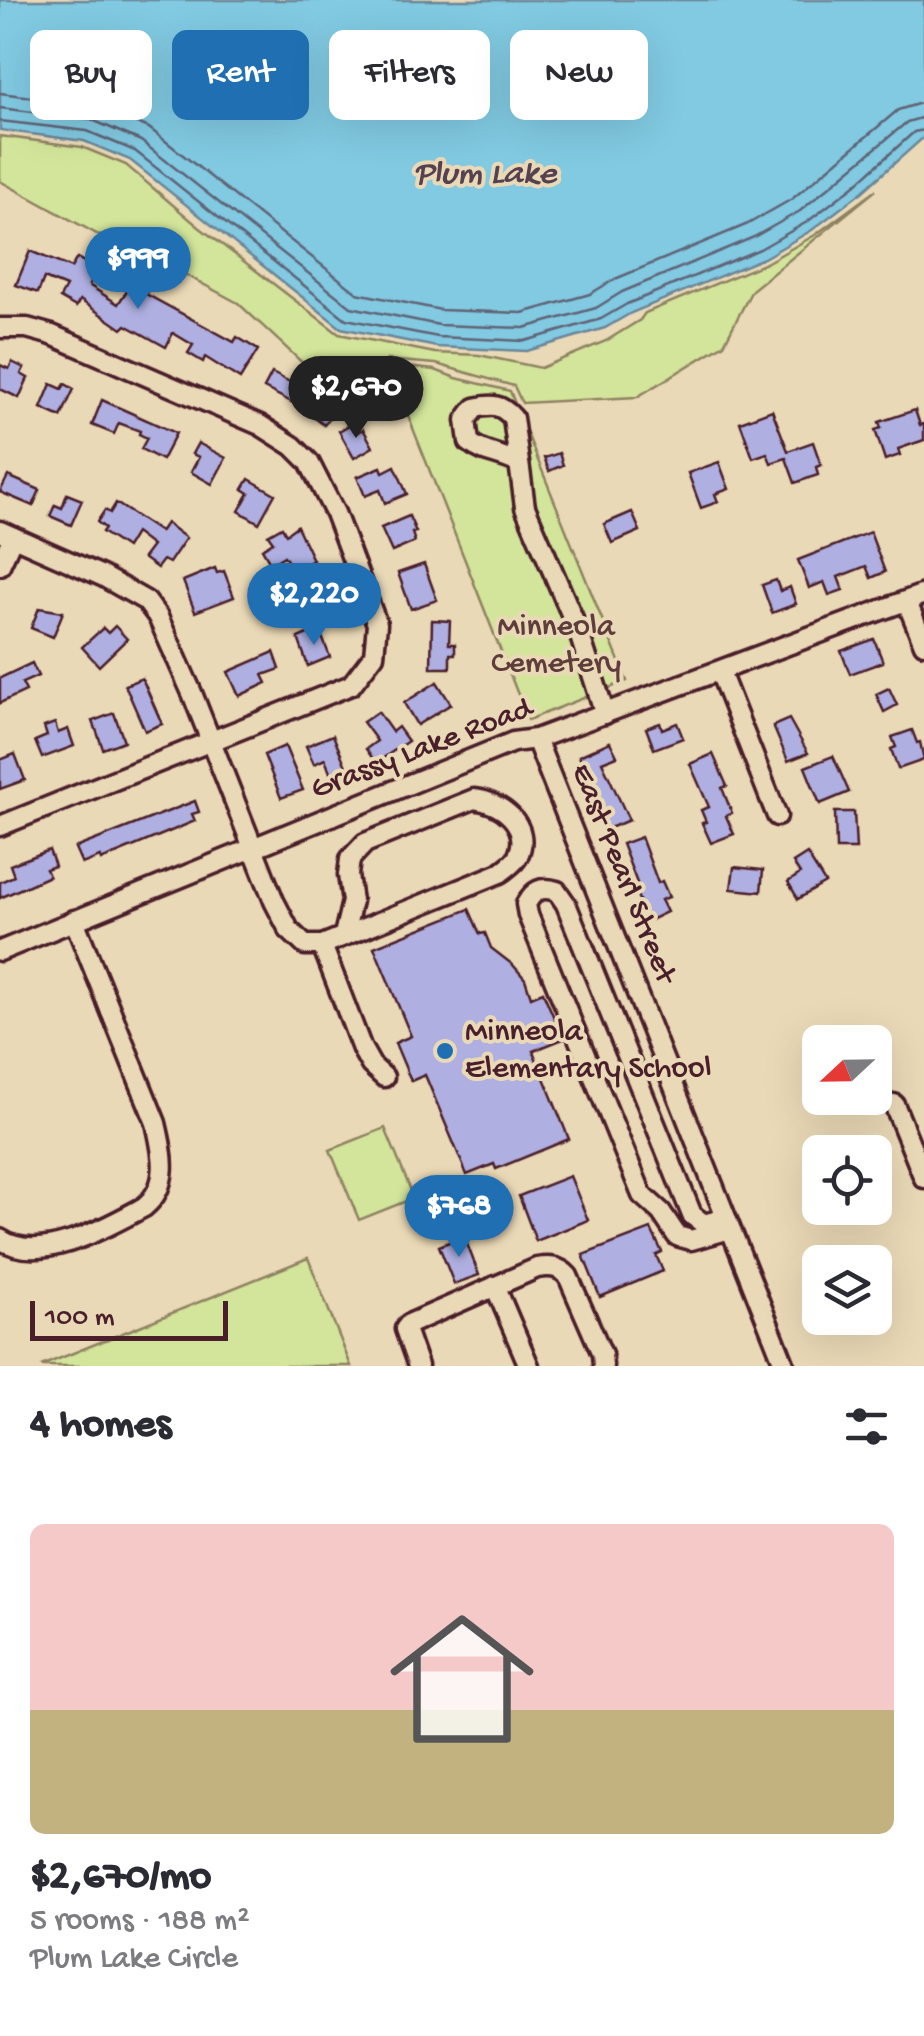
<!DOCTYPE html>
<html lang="en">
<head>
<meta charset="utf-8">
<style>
	:root { --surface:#fff; --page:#f2f2f3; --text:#2b2b33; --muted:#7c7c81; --line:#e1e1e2; --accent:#1f6fb2 }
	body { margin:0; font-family:"Gochi Hand",sans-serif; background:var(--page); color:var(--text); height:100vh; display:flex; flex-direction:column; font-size:38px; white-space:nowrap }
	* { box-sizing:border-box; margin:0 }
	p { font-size:32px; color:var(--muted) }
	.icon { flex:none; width:55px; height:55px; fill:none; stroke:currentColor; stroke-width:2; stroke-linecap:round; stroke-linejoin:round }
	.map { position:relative; height:1366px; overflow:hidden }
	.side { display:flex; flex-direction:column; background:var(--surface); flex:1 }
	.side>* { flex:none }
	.banner { position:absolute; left:30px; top:30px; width:865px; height:90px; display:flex; gap:20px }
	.needle { width:65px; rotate:248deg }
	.fabs { position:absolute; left:802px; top:1025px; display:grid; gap:20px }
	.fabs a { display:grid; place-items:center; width:90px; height:90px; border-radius:15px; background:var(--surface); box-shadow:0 10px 40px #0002; font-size:50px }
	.scale { position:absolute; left:30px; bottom:25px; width:198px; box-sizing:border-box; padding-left:10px; border:5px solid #4a1f2b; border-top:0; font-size:28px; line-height:35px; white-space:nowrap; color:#4a1f2b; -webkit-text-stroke:8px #ead9b6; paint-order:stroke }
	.price { position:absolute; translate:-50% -85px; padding:0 22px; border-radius:35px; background:var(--accent); color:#fff; font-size:32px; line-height:65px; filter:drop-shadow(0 2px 5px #0008) }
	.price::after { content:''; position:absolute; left:50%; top:60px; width:30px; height:22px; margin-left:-15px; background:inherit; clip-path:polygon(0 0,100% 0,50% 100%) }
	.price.on { background:#222; color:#fff }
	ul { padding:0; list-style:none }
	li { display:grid; align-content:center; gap:20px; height:530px; padding:0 30px }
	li+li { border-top:2px solid var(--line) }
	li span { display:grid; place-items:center; height:310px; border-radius:15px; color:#555 }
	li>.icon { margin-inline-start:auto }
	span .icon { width:180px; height:180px; fill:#fffc; stroke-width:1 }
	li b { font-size:42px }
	h2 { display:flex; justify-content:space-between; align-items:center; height:120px; padding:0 30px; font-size:42px }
	.tag { padding:0 35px; border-radius:15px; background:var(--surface); box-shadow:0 10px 40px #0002; font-size:35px; line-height:90px }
	.tag.on { background:var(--accent); color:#fff }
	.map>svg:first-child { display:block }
	.green { fill:#d2e59a; stroke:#8e8262; stroke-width:2.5 }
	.water { fill:#81cae2; stroke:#6b8699; stroke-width:2.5 }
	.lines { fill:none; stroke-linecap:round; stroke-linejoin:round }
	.shore { stroke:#606374; stroke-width:2.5 }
	.building { fill:#afb0e1; stroke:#4a1f2b; stroke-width:2.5 }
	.minor-casing { stroke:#4a1f2b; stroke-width:25 }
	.minor { stroke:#ead9b6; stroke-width:18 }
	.poi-dot { fill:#1f6fb2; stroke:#ead9b6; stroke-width:4 }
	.labels { text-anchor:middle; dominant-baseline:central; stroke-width:8; stroke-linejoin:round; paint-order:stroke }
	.park-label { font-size:32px; fill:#5e3d3c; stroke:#ead9b6 }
	.street-label { font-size:32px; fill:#4a1f2b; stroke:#ead9b6 }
	.poi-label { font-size:32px; fill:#4a1f2b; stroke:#ead9b6; text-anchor:start }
	.water-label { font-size:35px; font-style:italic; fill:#554150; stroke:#ead9b6 }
</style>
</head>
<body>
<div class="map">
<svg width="924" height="1366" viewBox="0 0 924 1366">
	<rect width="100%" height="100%" fill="#ead9b6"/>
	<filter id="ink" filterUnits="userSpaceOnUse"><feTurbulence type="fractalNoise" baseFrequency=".01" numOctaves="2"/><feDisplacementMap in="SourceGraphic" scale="20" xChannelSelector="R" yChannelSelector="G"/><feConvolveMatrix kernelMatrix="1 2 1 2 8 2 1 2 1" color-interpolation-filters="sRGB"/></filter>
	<g filter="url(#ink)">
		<!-- green -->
		<g class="green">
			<path d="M0,136L82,147L126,165L199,227L339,334L435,353L479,355L541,368L606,341L640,320L645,313L766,263L815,235L876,190L752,290L724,344L637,397L522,403L514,386L436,364L387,360L382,364L384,373L309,369L238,303L169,266L106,239L0,181Z"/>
			<path d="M388,365L435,370L456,378L510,391L627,681L528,720Z"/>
			<path d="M385,1128L414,1198L359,1220L330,1150Z"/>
			<path d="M308,1258L351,1366H41Z"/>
		</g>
		<!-- water -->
		<path class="water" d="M0,0H924V137L862,192L812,230L764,258L631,313L605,328L527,351L437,347L341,328L130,160L84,141L0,130Z"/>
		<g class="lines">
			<!-- shore -->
			<g class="shore">
				<path d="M0,93L94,105L149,128L357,293L441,310L522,313L590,294L615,279L748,224L792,199L898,110L924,102"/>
				<path d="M0,108L90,119L141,141L351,307L439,325L524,328L596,308L622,292L754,237L800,211L907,122L924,117"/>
				<path d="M0,121L87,131L135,151L346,319L438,337L525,341L601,319L627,304L760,249L807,222L855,185L914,132L924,130"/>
			</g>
		</g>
		<!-- building -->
		<g class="building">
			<path d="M30,251L71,268L77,258L98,270L89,285L118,304L136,277L151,287L146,294L234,342L237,337L258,350L240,379L205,357L203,362L188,353L193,345L173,333L166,347L126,325L122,329L80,300L76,307L60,298L66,287L44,278L38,293L16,285Z"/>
			<path d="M12,362L24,368L21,374L28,378L19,398L0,389V365L9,369Z"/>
			<path d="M272,373L304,389L334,413L324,425L301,407L264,388Z"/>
			<path d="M51,384L62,389L65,384L74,389L61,417L41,408Z"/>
			<path d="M102,400L176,433L162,460L141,449L147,438L139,434L140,431L119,423L114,434L92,425Z"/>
			<path d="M772,410L788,451L813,442L821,465L816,467L818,475L795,483L786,458L771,463L767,453L753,458L740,422Z"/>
			<path d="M915,410L920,425L924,424V440L898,449L900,455L885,460L875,430L881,428L879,422Z"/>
			<path d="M351,424L356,433L363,429L373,447L354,458L339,431Z"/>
			<path d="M198,443L226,458L212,484L191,472L199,457L192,454Z"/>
			<path d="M559,453L563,465L549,471L544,458Z"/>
			<path d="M719,462L729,489L715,494L718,502L701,508L688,473Z"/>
			<path d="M395,466L407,494L385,503L380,490L365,496L357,477L381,467L383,472Z"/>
			<path d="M8,476L40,490L33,506L0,492Z"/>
			<path d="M249,479L275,494L259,523L239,511L249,493L243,489Z"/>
			<path d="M67,494L82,500L71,525L50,516L55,505L62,508Z"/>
			<path d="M116,503L160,532L166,523L186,538L169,563L163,560L157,568L143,558L152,546L135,533L126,548L102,532L105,528L97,522L105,510L110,513Z"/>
			<path d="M632,512L640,531L612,543L604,524Z"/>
			<path d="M409,516L416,532L412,533L415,542L392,552L381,528Z"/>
			<path d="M297,526L313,560L294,571L284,556L271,564L262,549L273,542L268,535L282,527L286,534Z"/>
			<path d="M870,532L885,572L871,578L866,566L838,577L843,590L829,595L824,582L809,588L798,560Z"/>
			<path d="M424,564L437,600L411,609L398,573Z"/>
			<path d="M215,568L217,573L224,571L234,597L195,612L183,581Z"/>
			<path d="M321,579L329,601L292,615L284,593Z"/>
			<path d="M776,580L780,591L790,587L796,604L772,613L762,585Z"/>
			<path d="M39,608L63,612L53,637L31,628Z"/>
			<path d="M432,620L450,621L449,644H455V654H450V668H431Z"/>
			<path d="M115,626L127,639L99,666L82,647L103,628L108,633Z"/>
			<path d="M319,629L330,657L308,666L298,638Z"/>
			<path d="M874,639L883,662L850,674L841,651Z"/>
			<path d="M274,652L280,669L263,675L267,683L239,696L228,672Z"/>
			<path d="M32,663L38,676L22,683L26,691L0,703V678Z"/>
			<path d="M142,678L162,724L145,731L125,685Z"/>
			<path d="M437,682L451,704L417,725L404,703Z"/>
			<path d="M889,688L897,705L884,712L876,694Z"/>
			<path d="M378,712L392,732L398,727L408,741L376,763L366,749L377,741L363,722Z"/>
			<path d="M114,713L124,741L103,749L93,721Z"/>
			<path d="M789,719L808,753L788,761L773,726Z"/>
			<path d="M55,723L58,733L68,729L74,746L42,758L35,741L47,736L44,727Z"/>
			<path d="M660,723L662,729L677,723L683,738L654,749L646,728Z"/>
			<path d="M912,730L917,743L920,742L924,760L898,769L891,749L896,747L892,737Z"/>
			<path d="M333,735L348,771L332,778L325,759L314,764L306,746Z"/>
			<path d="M610,742L617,756L602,762L629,820L605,830L594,802L598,800L578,765L582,763L579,756Z"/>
			<path d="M285,746L303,790L281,798L264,755Z"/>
			<path d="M15,754L25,780L0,789V760Z"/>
			<path d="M713,754L727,786L722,788L732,813L726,816L734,834L711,843L702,823L706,822L701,810L709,807L690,764Z"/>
			<path d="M833,756L849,792L820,804L805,767Z"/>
			<path d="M195,801L199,812L192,814L195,821L101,860L100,857L82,864L75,848Z"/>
			<path d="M835,812H854L856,849H836Z"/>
			<path d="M641,837L658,883L662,881L669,897L661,900L667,912L648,921L636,893L640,891L622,844Z"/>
			<path d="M49,850L55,866L46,869L49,876L0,898V882L14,876L10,865Z"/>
			<path d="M807,854L825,883L798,899L788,882L800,874L793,863Z"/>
			<path d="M734,867L763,870L761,892L731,889Z"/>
			<path d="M469,909L480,934L485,933L491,948L513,965L525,979L531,997L543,992L563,1039L533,1051L569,1139L496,1169L494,1164L467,1175L425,1075L411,1081L395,1043L411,1036L374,947Z"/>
			<path d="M570,1176L588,1220L536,1241L519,1196Z"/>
			<path d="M651,1229L662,1252L656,1255L663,1271L600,1297L583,1255Z"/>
			<path d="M464,1236L479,1275L454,1284L439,1246Z"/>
		</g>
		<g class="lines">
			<defs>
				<g id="minor">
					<path d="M0,328H27L52,335L260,425L293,446L309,462L335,513L377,624L374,655L351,685L0,826"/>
					<path d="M518,463C502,454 483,454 469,442L466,420L475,408C492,404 501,404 513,418L525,507L578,630L605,714"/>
					<path d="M0,531L102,576L146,601L158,617L192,693L274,901L289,930L305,945H322L500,873C506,868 515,863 518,856C532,825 501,802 474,799L365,843L350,859L348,875L352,901L344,935"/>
					<path d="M0,565L13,537"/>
					<path d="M907,602L924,644"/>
					<path d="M720,672L777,816"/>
					<path d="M536,739L785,1366"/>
					<path d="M322,945L362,1049L371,1065L384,1077"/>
					<path d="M0,951L513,742L536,739L924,594"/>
					<path d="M894,1104L924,1178"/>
					<path d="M726,1218L704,1224L692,1215L566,904L557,891C541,886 534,890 526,904L528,915L642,1195L661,1212L677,1236L691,1240L730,1229"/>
					<path d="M0,1239C40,1266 107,1227 144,1207C171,1185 163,1153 156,1123L74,920"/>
					<path d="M495,1286L529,1366"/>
					<path d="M418,1366L405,1329L409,1324L537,1268C549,1266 559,1266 568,1276L602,1354L603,1366"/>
				</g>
			</defs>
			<!-- minor casing -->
			<use href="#minor" class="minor-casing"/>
			<!-- minor -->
			<use href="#minor" class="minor"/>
		</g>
	</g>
	<!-- markers -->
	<circle class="poi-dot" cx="445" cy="1051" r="10"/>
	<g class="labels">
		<!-- park labels -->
		<g class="park-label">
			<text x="556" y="628">Minneola<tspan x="556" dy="37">Cemetery</tspan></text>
		</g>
		<!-- street labels -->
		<g class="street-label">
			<text transform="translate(422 750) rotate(-21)">Grassy Lake Road</text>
			<text transform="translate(622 874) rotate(68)">East Pearl Street</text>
		</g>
		<!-- poi labels -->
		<g class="poi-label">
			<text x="465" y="1033">Minneola<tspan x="465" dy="37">Elementary School</tspan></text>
		</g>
		<!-- water labels -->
		<g class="water-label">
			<text x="485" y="175">Plum Lake</text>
		</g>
	</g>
</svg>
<div class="fabs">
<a><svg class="needle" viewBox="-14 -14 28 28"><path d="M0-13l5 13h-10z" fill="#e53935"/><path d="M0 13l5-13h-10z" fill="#7c7c81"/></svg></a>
<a><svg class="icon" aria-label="locate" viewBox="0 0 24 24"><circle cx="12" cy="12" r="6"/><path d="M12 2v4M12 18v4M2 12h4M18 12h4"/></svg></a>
<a><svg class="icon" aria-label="layers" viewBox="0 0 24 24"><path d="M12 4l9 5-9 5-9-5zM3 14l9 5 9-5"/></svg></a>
</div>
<div class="scale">100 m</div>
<b class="price" style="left:138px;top:312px">$999</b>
<b class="price on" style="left:356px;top:441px">$2,670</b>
<b class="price" style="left:314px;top:648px">$2,220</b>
<b class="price" style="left:459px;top:1260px">$768</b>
<div class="banner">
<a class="tag">Buy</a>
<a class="tag on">Rent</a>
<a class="tag">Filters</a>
<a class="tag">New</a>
</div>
</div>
<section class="side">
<h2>4 homes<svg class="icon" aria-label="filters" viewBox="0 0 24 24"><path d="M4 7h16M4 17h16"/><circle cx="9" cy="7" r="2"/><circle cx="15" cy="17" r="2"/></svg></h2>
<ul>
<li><span style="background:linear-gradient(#f6c9c9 60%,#c2b280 0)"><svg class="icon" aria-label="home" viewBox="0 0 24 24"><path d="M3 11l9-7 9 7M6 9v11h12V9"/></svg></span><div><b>$2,670/mo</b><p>5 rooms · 188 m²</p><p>Plum Lake Circle</p></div></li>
</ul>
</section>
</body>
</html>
